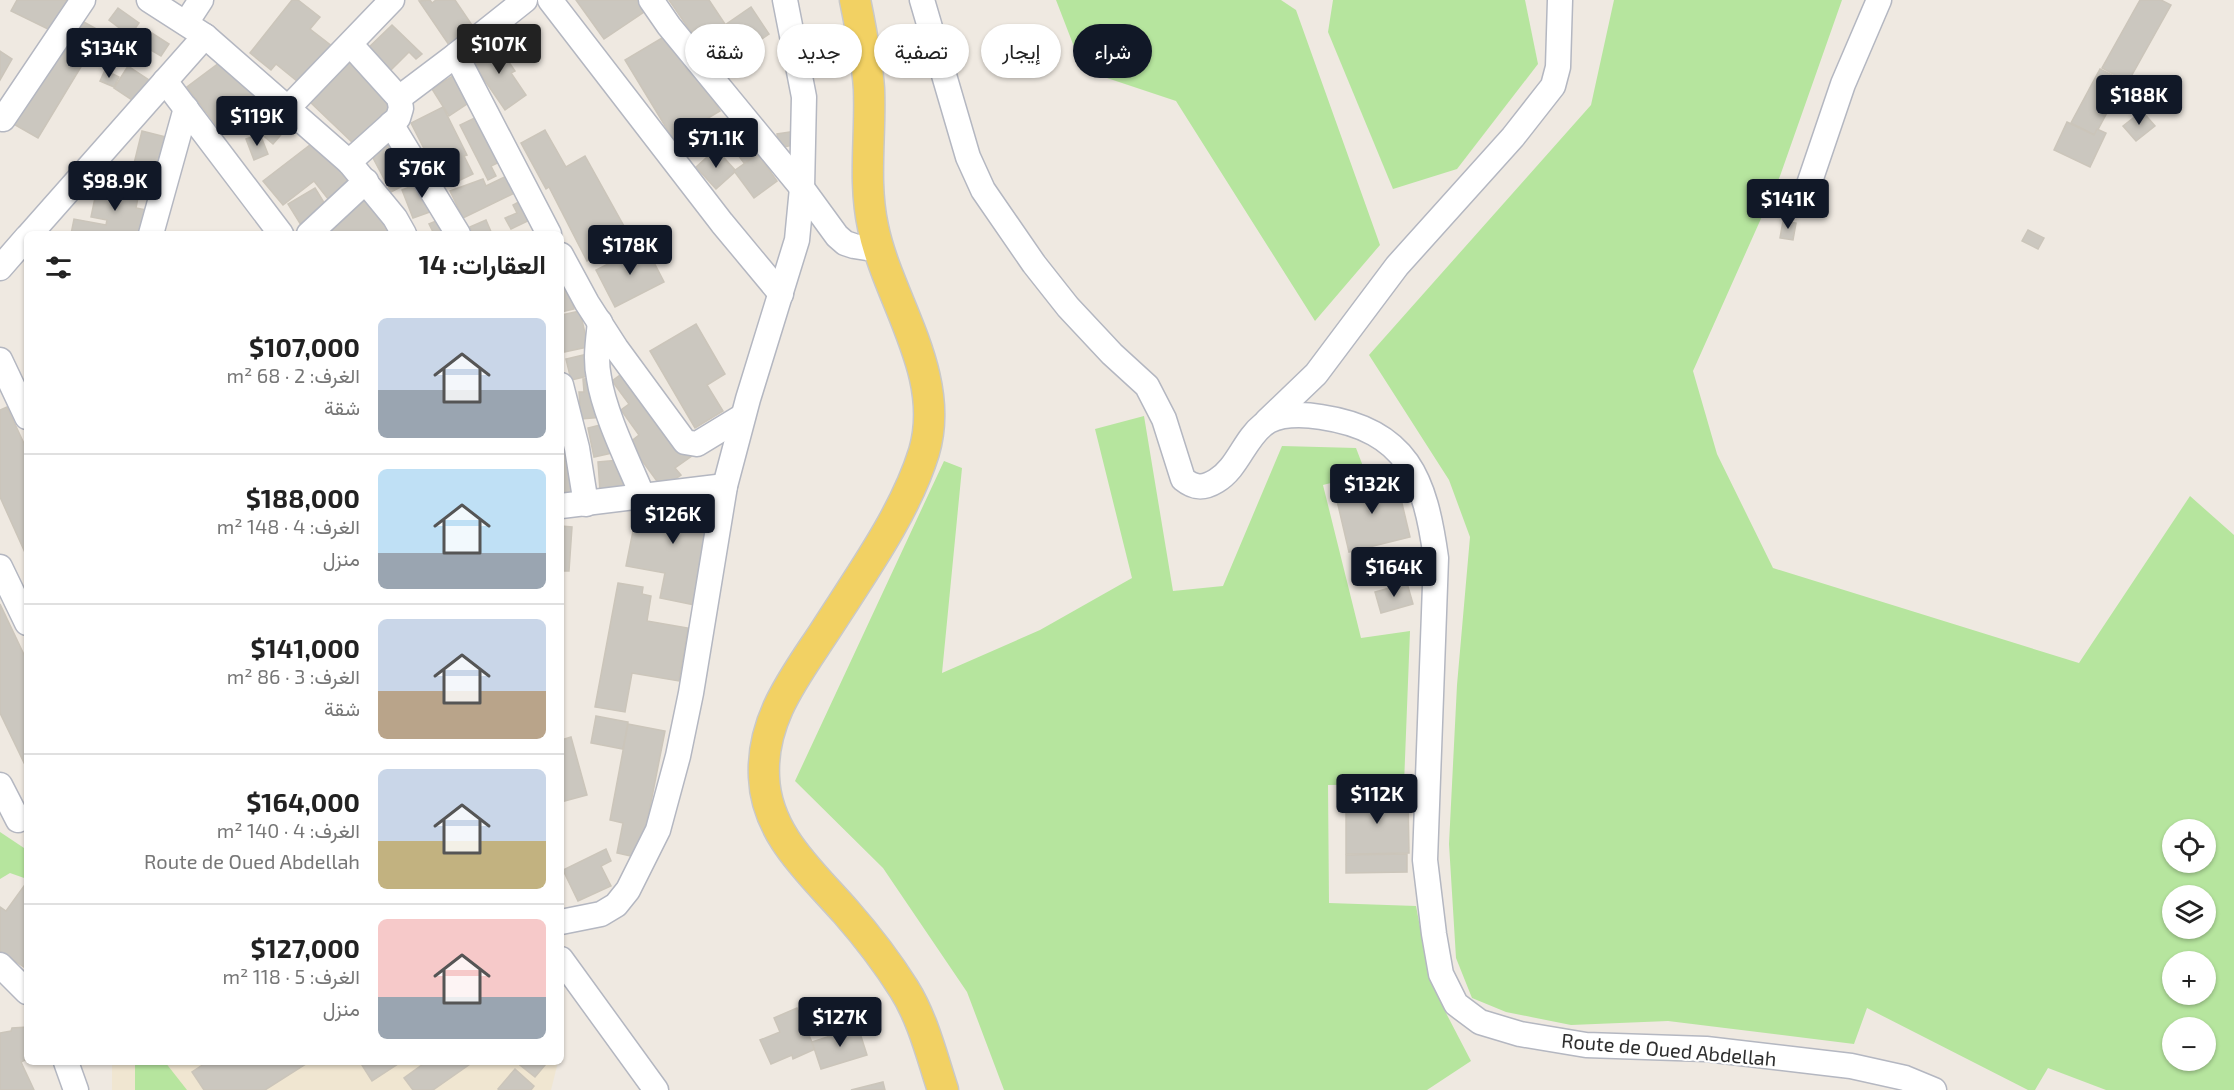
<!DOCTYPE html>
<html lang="ar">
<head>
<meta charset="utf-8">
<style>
	:root { --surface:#fff; --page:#f2f2f2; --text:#222; --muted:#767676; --line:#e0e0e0; --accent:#111827 }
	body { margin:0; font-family:"Exo 2",Vazirmatn,sans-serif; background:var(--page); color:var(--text); direction:rtl; height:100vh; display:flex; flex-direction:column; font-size:22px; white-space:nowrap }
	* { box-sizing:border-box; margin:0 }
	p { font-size:20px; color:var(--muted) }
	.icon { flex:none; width:33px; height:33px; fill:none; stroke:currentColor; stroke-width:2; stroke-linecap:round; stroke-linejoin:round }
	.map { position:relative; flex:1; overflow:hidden; direction:ltr }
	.side { position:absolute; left:24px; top:231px; width:540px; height:834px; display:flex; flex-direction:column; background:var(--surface); border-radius:9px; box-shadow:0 2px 4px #0004; direction:rtl }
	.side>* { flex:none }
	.guide { position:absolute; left:582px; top:24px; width:570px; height:54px; direction:rtl; display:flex; gap:12px }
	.buttons { position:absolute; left:2162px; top:819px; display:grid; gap:12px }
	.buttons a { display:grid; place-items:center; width:54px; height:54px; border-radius:50%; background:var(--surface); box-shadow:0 2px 4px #0004; font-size:30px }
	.price { position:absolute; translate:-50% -51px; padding:0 14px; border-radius:6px; background:var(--accent); color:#fff; font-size:20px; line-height:39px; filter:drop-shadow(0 2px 3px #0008) }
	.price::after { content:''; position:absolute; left:50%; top:36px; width:18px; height:14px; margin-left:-9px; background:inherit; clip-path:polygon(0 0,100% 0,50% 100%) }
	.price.active { background:#222; color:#fff }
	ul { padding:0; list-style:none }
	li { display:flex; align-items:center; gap:18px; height:150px; padding:0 18px }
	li+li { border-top:2px solid var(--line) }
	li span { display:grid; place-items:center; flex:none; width:168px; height:120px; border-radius:9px; color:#555 }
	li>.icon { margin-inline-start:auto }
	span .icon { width:72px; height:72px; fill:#fffc; stroke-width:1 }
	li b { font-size:26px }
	h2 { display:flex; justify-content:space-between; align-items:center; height:72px; padding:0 18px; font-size:26px }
	.tag { padding:0 21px; border-radius:27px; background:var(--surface); box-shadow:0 2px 4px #0004; font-size:21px; line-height:54px }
	.tag.active { background:var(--accent); color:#fff }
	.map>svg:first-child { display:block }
	.education { fill:#f0e6d1 }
	.green { fill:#b6e59e; fill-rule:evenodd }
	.building { fill:#cbc7bf; stroke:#cbc5ba; stroke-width:1.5 }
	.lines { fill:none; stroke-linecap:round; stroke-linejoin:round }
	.minor-casing { stroke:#b4b7c1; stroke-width:27 }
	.major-casing { stroke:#c9c9c9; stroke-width:33 }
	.minor { stroke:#fff; stroke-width:24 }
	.major { stroke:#f2d163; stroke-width:30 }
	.labels { text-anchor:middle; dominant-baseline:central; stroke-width:4.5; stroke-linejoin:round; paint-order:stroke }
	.street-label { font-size:20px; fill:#2e2e2e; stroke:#fff }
</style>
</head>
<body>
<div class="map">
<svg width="2234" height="1090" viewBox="0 0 2234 1090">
	<rect width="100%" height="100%" fill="#efe9e1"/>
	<!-- education -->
	<path class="education" d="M112,1062H558L551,1090H112Z"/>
	<!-- green -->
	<g class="green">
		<path d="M1056,0H1281L1296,10L1380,245L1315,321L1176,101L1083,70Z"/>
		<path d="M1333,0H1525L1538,64L1457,169L1393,189L1328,32Z"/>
		<path d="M1614,0H1842L1780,176L1693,371L1717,454L1773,568L2079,663L2190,496L2234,535V1090H2106L2048,1068L2035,1090H2028L1867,1008L1854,1044L1668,1021L1571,1025L1506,1012L1472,998L1456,958L1449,844L1457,685L1470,537L1449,480L1369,355L1591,105ZM2172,830H2205V862H2172ZM2172,896H2205V928H2172ZM2172,962H2205V994H2172ZM2172,1028H2205V1060H2172Z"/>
		<path d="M1144,416L1173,591L1223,586L1282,446L1356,448L1366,474L1323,485L1361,638L1410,631L1404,784L1328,785L1329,903L1416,906L1429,974L1446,1013L1471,1061L1427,1090H1004L967,992L883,868L795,781L944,461L962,468L942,673L1040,630L1132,578L1095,429Z"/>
		<path d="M0,832L27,850V879L10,873L0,879Z"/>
		<path d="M135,1062H165L187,1090H135Z"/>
	</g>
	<!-- building -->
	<g class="building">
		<path d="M17,0H67L52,31L11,11Z"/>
		<path d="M292,0H298L320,17L310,29L333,47L303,86L276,64L271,70L250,53Z"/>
		<path d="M430,0L432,3L436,0H455L474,28L449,45L419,1Z"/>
		<path d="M576,0H640L647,10L604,39Z"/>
		<path d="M669,0H709L727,27L700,45Z"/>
		<path d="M2140,0H2161L2171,5L2128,82L2102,68Z"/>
		<path d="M751,7L769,34L743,52L725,25Z"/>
		<path d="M118,8L139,23L130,36L109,20Z"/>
		<path d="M73,16L102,32L38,138L10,122Z"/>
		<path d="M392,25L422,54L416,59L409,52L387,74L365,51Z"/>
		<path d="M147,30L169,44L161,56L139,43Z"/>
		<path d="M672,32L720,111L673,139L625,60Z"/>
		<path d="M495,42L515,71L511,73L526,95L505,110L470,59Z"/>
		<path d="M358,49L406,94L356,146L309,101Z"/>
		<path d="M0,51L12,59L0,80Z"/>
		<path d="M223,60L264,96L220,130L187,87Z"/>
		<path d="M128,66L149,80L135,102L114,88Z"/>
		<path d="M2100,69L2124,81L2095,135L2071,123Z"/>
		<path d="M105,70L119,77L114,87L100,81Z"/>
		<path d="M459,72L476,98L449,116L432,89Z"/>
		<path d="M271,104L292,122L273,144L252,126Z"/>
		<path d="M443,107L467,155L464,156L473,174L452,184L443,166L435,170L411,123Z"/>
		<path d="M2142,111L2155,126L2136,141L2123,126Z"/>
		<path d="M485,113L508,158L491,166L496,176L488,180L460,125Z"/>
		<path d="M2067,122L2094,135L2097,129L2106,133L2090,167L2054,150Z"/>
		<path d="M545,130L566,167L585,156L630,237L587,261L549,187L546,189L521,143Z"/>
		<path d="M142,131L166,137L153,190L129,184Z"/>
		<path d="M796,131L798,144L779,148L777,134Z"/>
		<path d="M260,134L268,154L254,160L246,139Z"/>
		<path d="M319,138L356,185L332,204L314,181L283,205L263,181Z"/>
		<path d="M402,138L422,176L391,192L371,154Z"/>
		<path d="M750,147L756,155L744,163L738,155Z"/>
		<path d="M716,149L736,171L716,189L696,167Z"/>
		<path d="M758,154L777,181L754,198L734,171Z"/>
		<path d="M515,172L523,189L463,218L450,191L483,179L486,186Z"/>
		<path d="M130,176L129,181L139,192L136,208L147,210L141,234H71L74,219L106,225L107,220L91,217L96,193L108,191L123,177Z"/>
		<path d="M430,179L441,208L413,218L402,190Z"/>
		<path d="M315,188L328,209L301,225L288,204Z"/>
		<path d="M371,196L395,234H320L332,220Z"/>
		<path d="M524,199L534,218L511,229L505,218L517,213L513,205Z"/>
		<path d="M441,219L448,234H434L429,224Z"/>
		<path d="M486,220L492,234H473L470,227Z"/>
		<path d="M1783,221L1796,223L1793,240L1780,238Z"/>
		<path d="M2028,230L2044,238L2038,249L2022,241Z"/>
		<path d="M645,245L664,282L615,307L596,270Z"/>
		<path d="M569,284L574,309L561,312V286Z"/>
		<path d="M580,311L588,347L564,352L561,338V315Z"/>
		<path d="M696,324L725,374L707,385L723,411L695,428L650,351Z"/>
		<path d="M592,353L597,374L571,380L566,359Z"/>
		<path d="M634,365L696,453L675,468L681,475L662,488L629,443L639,435L621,410L629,404L612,381Z"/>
		<path d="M601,378L604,417L581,419L579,392H584L583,379Z"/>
		<path d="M7,407L27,450V557L0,497V410Z"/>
		<path d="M616,421L617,452L594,457L588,428Z"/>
		<path d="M561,423L580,491L561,493Z"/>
		<path d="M631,459L634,488L600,491L598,462Z"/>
		<path d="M1396,478L1410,537L1349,552L1335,492Z"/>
		<path d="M690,494L715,499L695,605L660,598L665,573L626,566L638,506L659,510L661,502L688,507Z"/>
		<path d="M561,526L572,527L569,571H561Z"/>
		<path d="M618,583L643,587L642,594L651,596L647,621L688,628L679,681L632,673L625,712L595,707Z"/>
		<path d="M1407,583L1413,604L1381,613L1375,592Z"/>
		<path d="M0,604L27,661V769L0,713Z"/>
		<path d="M596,716L628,722L623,749L591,743Z"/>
		<path d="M628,724L665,731L640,858L617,853L623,823L610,820Z"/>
		<path d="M571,737L587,795L561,802V740Z"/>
		<path d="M1346,796H1408L1409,853L1346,854Z"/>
		<path d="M606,849L611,861L601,866L611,886L578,901L563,870Z"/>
		<path d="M1407,854V872L1346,873V855Z"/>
		<path d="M24,886L27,888V969L0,951V907L6,911Z"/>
		<path d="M797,1008L815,1049L793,1059L792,1055L771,1064L760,1040L780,1032L774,1018Z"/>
		<path d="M27,1027V1059L21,1062L34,1090H0V1033L11,1031L12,1028Z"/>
		<path d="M858,1027L867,1055L821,1069L812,1042Z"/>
		<path d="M207,1062H309L265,1090H204L192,1072Z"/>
		<path d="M360,1062H401L372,1081Z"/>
		<path d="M426,1062H473L433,1090H413L404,1078Z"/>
		<path d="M522,1062H543L546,1064L535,1077L520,1065Z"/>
		<path d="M515,1069L534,1086L531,1090H499L498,1089Z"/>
		<path d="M883,1082L885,1090H851Z"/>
	</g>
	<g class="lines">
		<defs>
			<g id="minor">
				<path d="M149,0L205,36L349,162L395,218L404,234"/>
				<path d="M525,0L456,55L549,234"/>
				<path d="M550,0L722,223L781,294"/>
				<path d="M651,0L669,26L802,188L837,236L845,243L854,246L879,250"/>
				<path d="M922,0L968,157L983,190L1034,264L1068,307L1112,354L1147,386L1164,419L1183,479C1194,488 1203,489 1216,481C1237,469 1244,440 1263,425C1277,413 1303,414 1321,417C1408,430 1425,479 1436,558L1425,860L1434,934L1441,974L1456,1004L1480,1022L1520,1034L1586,1045L1706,1049L1851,1066L1905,1078L1934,1090"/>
				<path d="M186,23L201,0"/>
				<path d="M165,81L281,234"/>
				<path d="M399,98L456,55"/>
				<path d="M288,108L392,0"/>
				<path d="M3,119L83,0"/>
				<path d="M391,124L458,234"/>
				<path d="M349,162L398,118L401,108L399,98L351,45"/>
				<path d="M1807,190L1843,84L1879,0"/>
				<path d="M30,234L205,36"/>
				<path d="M151,234L186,108"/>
				<path d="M309,234L366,181"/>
				<path d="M561,255L587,303L616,348L685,442L697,444L743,416"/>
				<path d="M0,268L27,237"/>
				<path d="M600,322C598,341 595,360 599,378C604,413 629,463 643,497"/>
				<path d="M0,360L27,417"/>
				<path d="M561,385L577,448L586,504"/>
				<path d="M1267,421L1316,374L1397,266L1513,137L1553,86L1558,67L1560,0"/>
				<path d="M561,506L725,486"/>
				<path d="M0,567L27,623"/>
				<path d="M0,785L18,820"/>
				<path d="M561,922L601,914L616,905L628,890L658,830L678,756L691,693L725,486L748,399L797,240L802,188L804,97L785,0"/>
				<path d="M561,959L656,1090"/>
				<path d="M0,965L27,992"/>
				<path d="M66,1062L76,1090"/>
			</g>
			<path id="major" d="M855,0C861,29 867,59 869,89C871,135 863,181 873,227C888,300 947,374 924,452C905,514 860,576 825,631C795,677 761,719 764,777C766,834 811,872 846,912C867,936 887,962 904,989C923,1019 932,1057 943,1090"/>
		</defs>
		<!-- minor casing -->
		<use href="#minor" class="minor-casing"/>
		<!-- major casing -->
		<use href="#major" class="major-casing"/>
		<!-- minor -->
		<use href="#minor" class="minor"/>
		<!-- major -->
		<use href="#major" class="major"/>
	</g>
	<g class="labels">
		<!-- street labels -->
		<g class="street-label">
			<text transform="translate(1669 1049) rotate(5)">Route de Oued Abdellah</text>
		</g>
	</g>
</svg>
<div class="buttons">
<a><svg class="icon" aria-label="locate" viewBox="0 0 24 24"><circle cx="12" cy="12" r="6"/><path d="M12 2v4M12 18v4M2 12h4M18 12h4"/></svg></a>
<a><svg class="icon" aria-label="layers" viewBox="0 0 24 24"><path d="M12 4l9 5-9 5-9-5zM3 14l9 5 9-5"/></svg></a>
<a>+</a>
<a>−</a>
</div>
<b class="price active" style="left:499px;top:75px">$107K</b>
<b class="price" style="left:109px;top:79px">$134K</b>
<b class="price" style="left:2139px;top:126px">$188K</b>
<b class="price" style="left:257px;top:147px">$119K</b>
<b class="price" style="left:716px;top:169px">$71.1K</b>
<b class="price" style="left:422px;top:199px">$76K</b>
<b class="price" style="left:115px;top:212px">$98.9K</b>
<b class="price" style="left:1788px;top:230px">$141K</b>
<b class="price" style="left:630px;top:276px">$178K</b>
<b class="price" style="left:1372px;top:515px">$132K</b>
<b class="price" style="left:673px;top:545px">$126K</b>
<b class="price" style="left:1394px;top:598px">$164K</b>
<b class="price" style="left:1377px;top:825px">$112K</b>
<b class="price" style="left:840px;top:1048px">$127K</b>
<div class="guide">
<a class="tag active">شراء</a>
<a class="tag">إيجار</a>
<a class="tag">تصفية</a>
<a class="tag">جديد</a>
<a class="tag">شقة</a>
</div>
<section class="side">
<h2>العقارات: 14<svg class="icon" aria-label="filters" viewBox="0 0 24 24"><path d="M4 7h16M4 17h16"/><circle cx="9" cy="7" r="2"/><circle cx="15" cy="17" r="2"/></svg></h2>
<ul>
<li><span style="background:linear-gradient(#c9d6e8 60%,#9aa5b1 0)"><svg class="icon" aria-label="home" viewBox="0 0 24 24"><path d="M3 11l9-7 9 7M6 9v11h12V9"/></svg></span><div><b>$107,000</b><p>الغرف: 2 · 68 m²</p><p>شقة</p></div></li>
<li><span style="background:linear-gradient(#bfe0f5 70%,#9aa5b1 0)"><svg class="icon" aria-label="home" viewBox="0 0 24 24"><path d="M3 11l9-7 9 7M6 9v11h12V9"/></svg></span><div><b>$188,000</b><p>الغرف: 4 · 148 m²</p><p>منزل</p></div></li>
<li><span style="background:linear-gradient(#c9d6e8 60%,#b9a48a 0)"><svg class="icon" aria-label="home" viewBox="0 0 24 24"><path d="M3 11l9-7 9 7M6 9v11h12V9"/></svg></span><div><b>$141,000</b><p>الغرف: 3 · 86 m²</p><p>شقة</p></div></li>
<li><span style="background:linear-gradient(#c9d6e8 60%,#c2b280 0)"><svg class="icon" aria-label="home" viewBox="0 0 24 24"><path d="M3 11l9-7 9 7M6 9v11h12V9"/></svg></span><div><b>$164,000</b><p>الغرف: 4 · 140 m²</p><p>Route de Oued Abdellah</p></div></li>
<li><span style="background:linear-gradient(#f6c9c9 65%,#9aa5b1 0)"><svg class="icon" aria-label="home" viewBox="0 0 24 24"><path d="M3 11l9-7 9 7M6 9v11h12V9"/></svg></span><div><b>$127,000</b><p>الغرف: 5 · 118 m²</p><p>منزل</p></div></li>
</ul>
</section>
</div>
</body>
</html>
